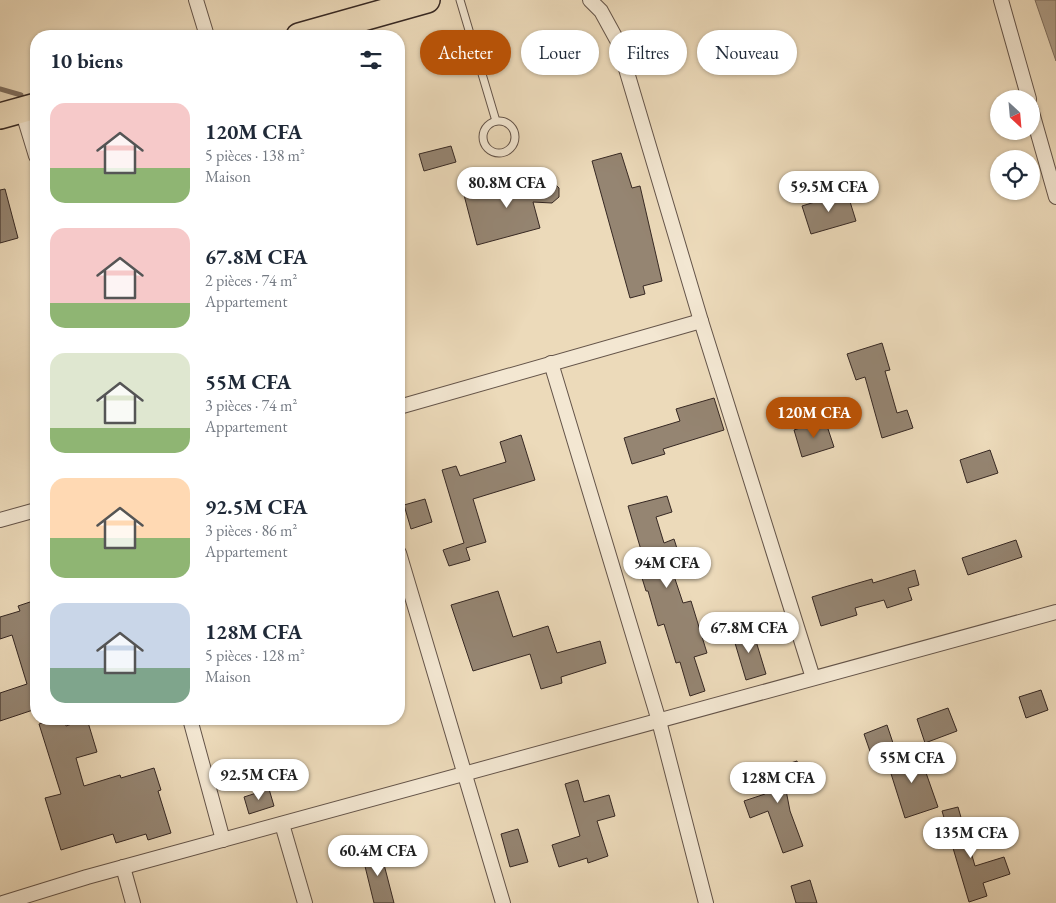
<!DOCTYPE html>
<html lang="fr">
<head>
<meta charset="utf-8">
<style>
	:root { --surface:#fff; --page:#f2f2f3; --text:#1f2937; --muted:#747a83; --accent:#b45309 }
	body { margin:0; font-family:"EB Garamond",serif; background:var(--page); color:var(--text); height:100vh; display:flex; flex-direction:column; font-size:19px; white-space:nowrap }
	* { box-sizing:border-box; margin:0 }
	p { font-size:16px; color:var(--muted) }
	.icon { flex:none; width:28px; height:28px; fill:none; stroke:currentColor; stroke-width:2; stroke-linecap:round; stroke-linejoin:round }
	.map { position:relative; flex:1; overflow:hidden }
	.details { position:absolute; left:30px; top:30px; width:375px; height:695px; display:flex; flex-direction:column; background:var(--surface); border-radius:20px; box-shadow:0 1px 4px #0004 }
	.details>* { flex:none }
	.top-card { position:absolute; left:420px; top:30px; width:475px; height:45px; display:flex; gap:10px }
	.needle { width:32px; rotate:154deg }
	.tools { position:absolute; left:990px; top:90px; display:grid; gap:10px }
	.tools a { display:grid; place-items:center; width:50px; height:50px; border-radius:50%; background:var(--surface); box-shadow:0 1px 4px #0004; font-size:25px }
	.price { position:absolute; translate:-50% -42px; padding:0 11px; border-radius:18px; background:#fff; color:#222; font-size:16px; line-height:32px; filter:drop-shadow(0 1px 2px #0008) }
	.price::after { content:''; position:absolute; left:50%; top:30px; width:15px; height:11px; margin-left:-8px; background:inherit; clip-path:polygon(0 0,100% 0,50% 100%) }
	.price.active { background:var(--accent); color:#fff }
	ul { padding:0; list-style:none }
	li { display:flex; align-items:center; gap:15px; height:125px; padding:0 20px }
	li span { display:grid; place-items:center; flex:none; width:140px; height:100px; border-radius:15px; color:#555 }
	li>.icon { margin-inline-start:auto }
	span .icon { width:60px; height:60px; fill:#fffc; stroke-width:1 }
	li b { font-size:21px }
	h2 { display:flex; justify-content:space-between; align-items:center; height:60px; padding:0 20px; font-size:21px }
	.chip { padding:0 18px; border-radius:22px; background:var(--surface); box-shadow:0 1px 4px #0004; font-size:18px; line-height:45px }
	.chip.active { background:var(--accent); color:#fff }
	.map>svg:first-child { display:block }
	.water { fill:#ae9d87; stroke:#7e6e5f }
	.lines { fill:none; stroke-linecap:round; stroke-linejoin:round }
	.stream { stroke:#7e6e5f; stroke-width:5 }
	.building { fill:#958572; stroke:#362823 }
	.lane-casing { stroke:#645449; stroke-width:9 }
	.street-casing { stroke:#645449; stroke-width:16 }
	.highway-casing { stroke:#362823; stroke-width:28 }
	.lane { stroke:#f3e7d2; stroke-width:7 }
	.street { stroke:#f3e7d2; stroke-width:14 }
	.highway { stroke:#ecdaba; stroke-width:25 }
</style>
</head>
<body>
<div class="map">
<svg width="1056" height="903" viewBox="0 0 1056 903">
	<rect width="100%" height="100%" fill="#ecdaba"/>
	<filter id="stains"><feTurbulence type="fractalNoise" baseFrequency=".004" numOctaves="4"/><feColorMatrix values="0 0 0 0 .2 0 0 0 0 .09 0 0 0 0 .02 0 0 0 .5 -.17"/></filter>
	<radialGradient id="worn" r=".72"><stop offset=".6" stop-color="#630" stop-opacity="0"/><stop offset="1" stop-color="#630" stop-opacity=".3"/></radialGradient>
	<!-- water -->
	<path class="water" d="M1035,0H1056V61Z"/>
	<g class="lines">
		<!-- stream -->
		<path class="stream" d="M0,89L21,95"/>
	</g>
	<!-- building -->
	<g class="building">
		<path d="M451,146L456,162L424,171L419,154Z"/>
		<path d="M621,153L632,188L640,186L662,281L643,286L645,294L630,298L592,161Z"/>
		<path d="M527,178L531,193L544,181L553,182L559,188V197L552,203L533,202L540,228L477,245L464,195Z"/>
		<path d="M5,189L18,238L0,243V190Z"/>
		<path d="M847,192L856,221L811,234L802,206Z"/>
		<path d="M882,343L890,370L885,371L897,413L907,410L913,428L882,438L865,377L856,380L847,354Z"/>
		<path d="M714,398L724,430L663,449L665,454L632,464L624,438L680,421L676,409Z"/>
		<path d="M825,420L834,447L802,457L794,430Z"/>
		<path d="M521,435L535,480L473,499L486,542L466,548L470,560L449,566L443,550L464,543L442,470L456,466L460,476L506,462L500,442Z"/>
		<path d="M990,450L998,473L967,483L960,460Z"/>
		<path d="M667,496L672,512L656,517L664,543L674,539L681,561L670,564L683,603L691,601L707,653L694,657L705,691L690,696L680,662L676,663L664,624L658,626L648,591H646L634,552L641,550L628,506Z"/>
		<path d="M425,499L432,522L411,529L404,505Z"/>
		<path d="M1016,540L1022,557L968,575L962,558Z"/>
		<path d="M915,570L919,585L908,588L912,600L887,608L884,600L855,608L857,615L821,626L812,597L848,586L872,579L873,583Z"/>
		<path d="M498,591L513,637L548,626L557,653L600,641L606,663L561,677L562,683L541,689L530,654L473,671L451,605Z"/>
		<path d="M36,600V709L0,721V693L27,684L12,635L0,639V617L20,611L18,606Z"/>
		<path d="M752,628L766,674L746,680L732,633Z"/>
		<path d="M1041,690L1048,710L1026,718L1019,697Z"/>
		<path d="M948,708L957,731L925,743L917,719Z"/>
		<path d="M55,719H64L66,726L87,719L97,752L76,758L84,786L120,775L121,778L154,768L161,790L158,791L171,833L148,840L146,834L116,843L113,834L61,850L45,798L61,794L39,724Z"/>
		<path d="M887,725L895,749L872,757L864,734Z"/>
		<path d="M918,750L938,807L905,818L887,761Z"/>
		<path d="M797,761L802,780L785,785L790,811L803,846L783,853L768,811L750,818L744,801L765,794L759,773Z"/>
		<path d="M578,780L584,802L609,795L615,816L597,821L608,856L588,863L587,858L559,867L552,845L580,836L565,784Z"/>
		<path d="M269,789L274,806L249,814L244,797Z"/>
		<path d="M958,807L975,866L1004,857L1010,874L983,883L987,896L969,902L942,811Z"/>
		<path d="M518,829L528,862L510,867L501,834Z"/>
		<path d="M380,849L394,903H374L362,854Z"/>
		<path d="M810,880L817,903H796L791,886Z"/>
	</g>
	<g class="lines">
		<defs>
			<g id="lane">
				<path d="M460,0L496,121"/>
				<circle cx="499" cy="137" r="16"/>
			</g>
			<g id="street">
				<path d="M196,0L207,36"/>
				<path d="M590,0L601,11L618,42L701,321L813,678"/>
				<path d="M1001,0L1029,99"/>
				<path d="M1031,109L1056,197"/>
				<path d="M22,110L36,156"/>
				<path d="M551,363L659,721L706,903"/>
				<path d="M399,407L701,321"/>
				<path d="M0,520L36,510"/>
				<path d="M399,553L503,903"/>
				<path d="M190,719L223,840"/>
				<path d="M282,824L305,903"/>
				<path d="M123,867L133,903"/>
				<path d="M3,903L87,877L1056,612"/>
			</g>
			<g id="highway">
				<path d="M299,36L427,0"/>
				<path d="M0,116L36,106"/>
			</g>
		</defs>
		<!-- lane casing -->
		<use href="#lane" class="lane-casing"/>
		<!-- street casing -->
		<use href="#street" class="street-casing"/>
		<!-- highway casing -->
		<use href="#highway" class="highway-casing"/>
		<!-- lane -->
		<use href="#lane" class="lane"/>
		<!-- street -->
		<use href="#street" class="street"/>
		<!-- highway -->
		<use href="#highway" class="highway"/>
	</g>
	<rect width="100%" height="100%" filter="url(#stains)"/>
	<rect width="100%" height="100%" fill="url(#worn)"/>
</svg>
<div class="tools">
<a><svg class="needle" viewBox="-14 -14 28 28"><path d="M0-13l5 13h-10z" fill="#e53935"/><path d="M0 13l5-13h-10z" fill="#747a83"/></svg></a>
<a><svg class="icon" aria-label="locate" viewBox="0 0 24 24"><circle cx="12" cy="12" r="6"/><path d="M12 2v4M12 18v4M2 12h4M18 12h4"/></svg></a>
</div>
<b class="price" style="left:507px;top:209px">80.8M CFA</b>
<b class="price" style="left:829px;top:213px">59.5M CFA</b>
<b class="price active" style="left:814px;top:439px">120M CFA</b>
<b class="price" style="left:667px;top:589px">94M CFA</b>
<b class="price" style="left:749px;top:654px">67.8M CFA</b>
<b class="price" style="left:912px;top:784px">55M CFA</b>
<b class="price" style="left:259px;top:801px">92.5M CFA</b>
<b class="price" style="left:778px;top:804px">128M CFA</b>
<b class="price" style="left:971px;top:859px">135M CFA</b>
<b class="price" style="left:378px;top:877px">60.4M CFA</b>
<div class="top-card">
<a class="chip active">Acheter</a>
<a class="chip">Louer</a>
<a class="chip">Filtres</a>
<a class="chip">Nouveau</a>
</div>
<section class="details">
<h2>10 biens<svg class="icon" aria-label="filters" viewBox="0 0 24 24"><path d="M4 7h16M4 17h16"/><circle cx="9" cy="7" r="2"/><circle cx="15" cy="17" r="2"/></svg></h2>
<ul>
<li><span style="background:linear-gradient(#f6c9c9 65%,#8fb573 0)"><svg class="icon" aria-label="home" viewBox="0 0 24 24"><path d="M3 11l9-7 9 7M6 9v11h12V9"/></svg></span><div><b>120M CFA</b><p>5 pièces · 138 m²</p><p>Maison</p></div></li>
<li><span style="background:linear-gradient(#f6c9c9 75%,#8fb573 0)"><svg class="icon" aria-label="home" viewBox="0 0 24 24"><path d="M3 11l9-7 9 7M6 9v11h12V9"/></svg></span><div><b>67.8M CFA</b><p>2 pièces · 74 m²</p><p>Appartement</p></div></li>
<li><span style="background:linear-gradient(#dfe7d0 75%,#8fb573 0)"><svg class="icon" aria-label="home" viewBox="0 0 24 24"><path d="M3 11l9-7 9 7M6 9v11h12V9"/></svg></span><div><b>55M CFA</b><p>3 pièces · 74 m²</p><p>Appartement</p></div></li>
<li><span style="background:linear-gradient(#ffd9b3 60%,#8fb573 0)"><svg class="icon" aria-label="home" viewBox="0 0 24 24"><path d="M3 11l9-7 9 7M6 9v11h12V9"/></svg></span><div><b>92.5M CFA</b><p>3 pièces · 86 m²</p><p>Appartement</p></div></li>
<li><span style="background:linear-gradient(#c9d6e8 65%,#7fa58c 0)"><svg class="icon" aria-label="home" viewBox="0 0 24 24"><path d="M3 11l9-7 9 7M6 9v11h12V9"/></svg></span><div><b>128M CFA</b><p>5 pièces · 128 m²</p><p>Maison</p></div></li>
</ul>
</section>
</div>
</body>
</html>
